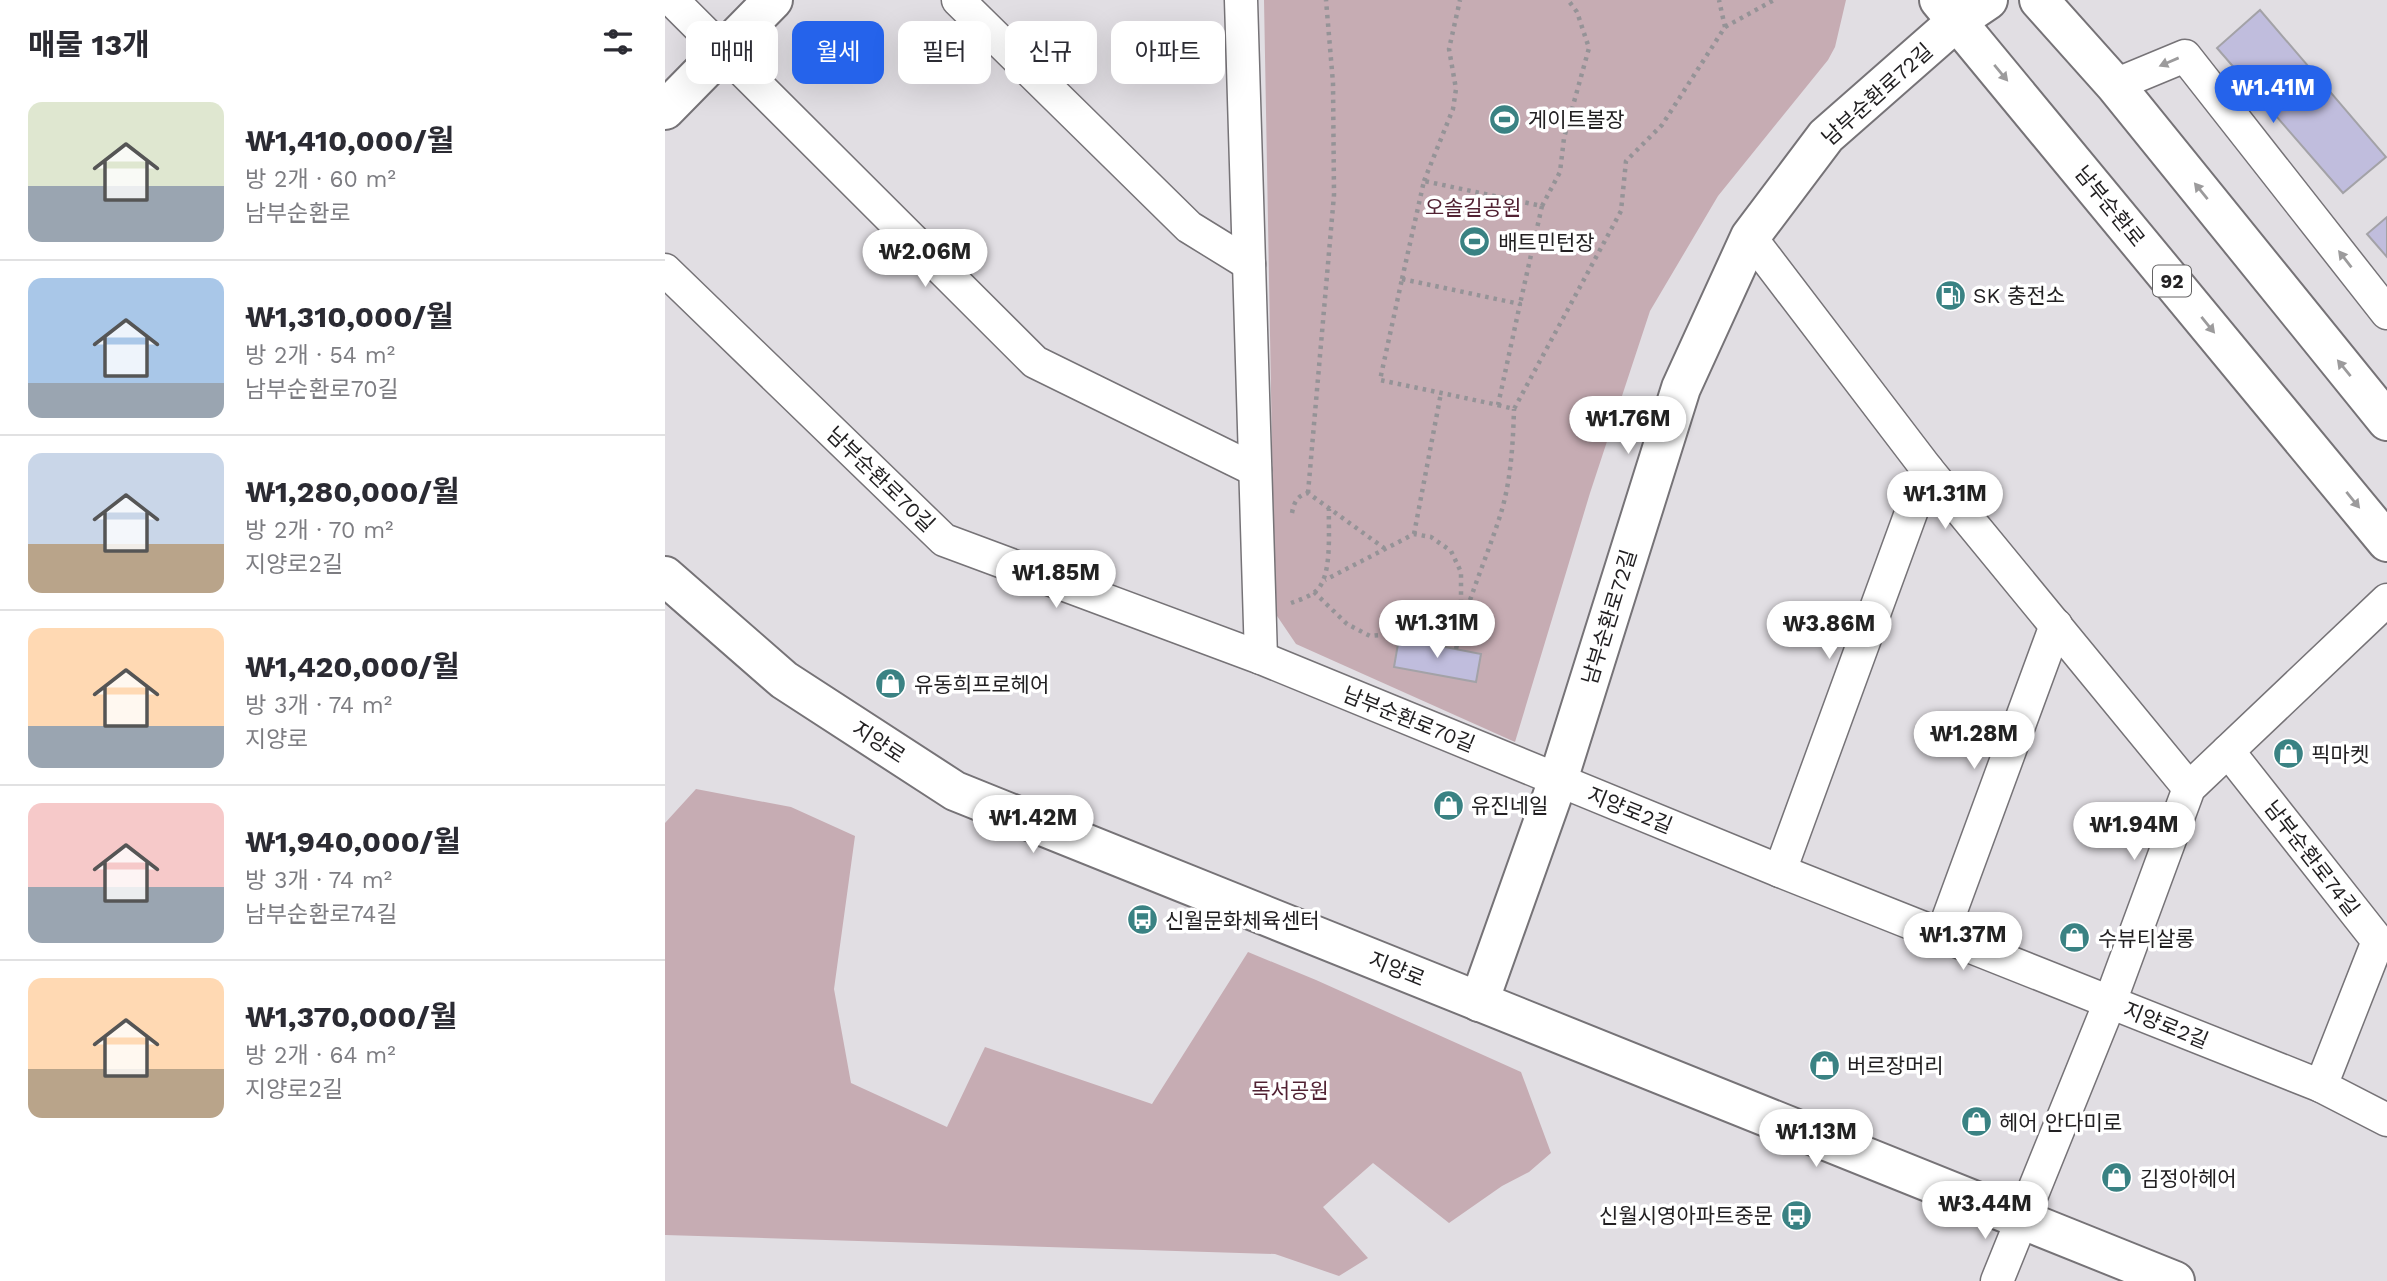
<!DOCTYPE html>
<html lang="ko">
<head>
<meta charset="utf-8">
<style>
	:root { --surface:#fff; --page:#f7f7f7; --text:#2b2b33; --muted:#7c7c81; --line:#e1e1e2; --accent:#2563eb }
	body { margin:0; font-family:"Work Sans","Noto Sans KR",sans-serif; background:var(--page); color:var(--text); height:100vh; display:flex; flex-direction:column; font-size:26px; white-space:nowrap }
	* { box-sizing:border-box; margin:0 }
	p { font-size:23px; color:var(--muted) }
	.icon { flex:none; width:38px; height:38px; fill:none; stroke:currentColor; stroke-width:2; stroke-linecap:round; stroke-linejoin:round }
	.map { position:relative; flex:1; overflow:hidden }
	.side { display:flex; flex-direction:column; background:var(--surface); width:665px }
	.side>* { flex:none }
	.hud { position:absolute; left:21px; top:21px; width:665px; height:63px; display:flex; gap:14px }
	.price { position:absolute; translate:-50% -60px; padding:0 16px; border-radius:24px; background:#fff; color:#222; font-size:23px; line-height:46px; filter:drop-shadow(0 2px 4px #0008) }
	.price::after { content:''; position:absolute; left:50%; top:42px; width:21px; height:16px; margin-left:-10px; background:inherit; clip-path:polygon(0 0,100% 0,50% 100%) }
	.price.current { background:var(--accent); color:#fff }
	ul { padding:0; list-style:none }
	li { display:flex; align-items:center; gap:21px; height:175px; padding:0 28px }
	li+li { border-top:2px solid var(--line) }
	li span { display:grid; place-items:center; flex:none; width:196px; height:140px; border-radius:14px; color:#555 }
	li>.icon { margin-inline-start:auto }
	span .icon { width:84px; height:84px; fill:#fffc; stroke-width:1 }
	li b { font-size:30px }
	h2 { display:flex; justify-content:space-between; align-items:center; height:84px; padding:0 28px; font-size:30px }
	.chip { padding:0 24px; border-radius:14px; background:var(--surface); box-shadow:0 7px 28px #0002; font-size:24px; line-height:63px }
	.chip.current { background:var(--accent); color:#fff }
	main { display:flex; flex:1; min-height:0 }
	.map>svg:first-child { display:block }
	.green { fill:#c6acb3 }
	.building { fill:#c0bddd; stroke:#a3a2a7; stroke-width:2 }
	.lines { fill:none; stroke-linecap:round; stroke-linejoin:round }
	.street-casing { stroke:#767377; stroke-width:35 }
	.secondary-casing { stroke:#767377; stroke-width:42 }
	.primary-casing { stroke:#767377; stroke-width:42 }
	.path { stroke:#959397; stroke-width:4.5; stroke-dasharray:3.5 5; stroke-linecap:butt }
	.street { stroke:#fff; stroke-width:32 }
	.secondary { stroke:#fff; stroke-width:38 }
	.primary { stroke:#fff; stroke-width:38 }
	.oneway { fill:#9c9b9c }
	.labels { text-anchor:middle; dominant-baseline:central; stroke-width:7; stroke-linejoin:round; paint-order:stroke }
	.shield { fill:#fff; stroke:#646364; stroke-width:2 }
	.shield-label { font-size:19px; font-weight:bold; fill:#222022 }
	.street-label { font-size:21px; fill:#222022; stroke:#fff }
	.poi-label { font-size:21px; fill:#222022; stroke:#fff; text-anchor:start }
	.park-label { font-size:21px; fill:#522233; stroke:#fff }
</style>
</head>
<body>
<main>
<section class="side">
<h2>매물 13개<svg class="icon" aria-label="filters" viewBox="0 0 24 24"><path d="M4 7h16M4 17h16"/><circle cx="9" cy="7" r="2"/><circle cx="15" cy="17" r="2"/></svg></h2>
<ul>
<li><span style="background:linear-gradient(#dfe7d0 60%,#9aa5b1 0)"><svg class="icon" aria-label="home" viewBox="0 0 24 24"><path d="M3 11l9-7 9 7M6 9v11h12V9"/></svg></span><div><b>₩1,410,000/월</b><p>방 2개 · 60 m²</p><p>남부순환로</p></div></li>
<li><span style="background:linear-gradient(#a9c7e8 75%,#9aa5b1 0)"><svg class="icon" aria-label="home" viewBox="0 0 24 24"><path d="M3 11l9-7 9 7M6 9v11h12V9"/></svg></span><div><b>₩1,310,000/월</b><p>방 2개 · 54 m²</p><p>남부순환로70길</p></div></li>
<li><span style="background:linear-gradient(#c9d6e8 65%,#b9a48a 0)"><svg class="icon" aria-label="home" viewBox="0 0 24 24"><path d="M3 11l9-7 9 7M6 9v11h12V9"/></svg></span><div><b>₩1,280,000/월</b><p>방 2개 · 70 m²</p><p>지양로2길</p></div></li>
<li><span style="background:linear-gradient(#ffd9b3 70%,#9aa5b1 0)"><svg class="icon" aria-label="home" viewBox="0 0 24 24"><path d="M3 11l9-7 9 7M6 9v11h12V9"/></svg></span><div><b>₩1,420,000/월</b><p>방 3개 · 74 m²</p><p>지양로</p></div></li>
<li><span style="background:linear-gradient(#f6c9c9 60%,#9aa5b1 0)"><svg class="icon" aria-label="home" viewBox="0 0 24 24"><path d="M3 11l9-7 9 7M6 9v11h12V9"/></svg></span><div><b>₩1,940,000/월</b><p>방 3개 · 74 m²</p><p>남부순환로74길</p></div></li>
<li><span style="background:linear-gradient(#ffd9b3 65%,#b9a48a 0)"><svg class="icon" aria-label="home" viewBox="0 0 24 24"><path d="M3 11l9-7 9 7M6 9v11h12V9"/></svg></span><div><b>₩1,370,000/월</b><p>방 2개 · 64 m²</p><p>지양로2길</p></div></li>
</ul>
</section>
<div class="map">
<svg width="1722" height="1281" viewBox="0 0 1722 1281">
	<rect width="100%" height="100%" fill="#e1dee3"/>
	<!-- green -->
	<g class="green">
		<path d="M599,0H1181L1170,47L1163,60L1053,196L985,311L925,493L850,742L631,644L610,613Z"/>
		<path d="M31,789L126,807L190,836L169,989L186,1083L282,1127L320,1047L487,1104L583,952L651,980L856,1072L886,1153L864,1172L837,1186L784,1223L708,1163L658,1207L703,1258L674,1276L610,1254L0,1235V823Z"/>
	</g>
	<!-- building -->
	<g class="building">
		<path d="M1595,10L1721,157L1678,193L1552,48Z"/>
		<path d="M1722,217V257L1702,234Z"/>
		<path d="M734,638L816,654L811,682L729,667Z"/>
	</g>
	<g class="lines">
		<defs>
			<g id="street">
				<path d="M7,0L370,362L590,470"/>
				<path d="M293,0L524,227L584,264"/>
				<path d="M576,0L596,658"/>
				<path d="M1450,85L1520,56L1722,313"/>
				<path d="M1085,237L1262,469L1524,788"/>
				<path d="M0,270L279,540L596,658L1115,871L1656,1086L1722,1120"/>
				<path d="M1563,751L1713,941L1656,1086"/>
				<path d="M1115,871L1262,469"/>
				<path d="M1277,935L1391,625"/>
				<path d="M1332,1281L1445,1002L1524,788L1722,600"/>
			</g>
			<g id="secondary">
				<path d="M0,110L108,0"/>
				<path d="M0,576L119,680L290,791L1510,1281"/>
				<path d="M814,1002L893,780L1016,388L1085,237L1161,136L1292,21L1323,0"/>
			</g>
			<g id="primary">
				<path d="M1274,0L1722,542"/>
				<path d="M1374,0L1450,85L1722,421"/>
			</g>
		</defs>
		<!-- street casing -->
		<use href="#street" class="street-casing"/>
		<!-- secondary casing -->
		<use href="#secondary" class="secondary-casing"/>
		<!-- primary casing -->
		<use href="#primary" class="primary-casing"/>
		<!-- path -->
		<g class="path">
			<path d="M1060,27L1109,0"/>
			<path d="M759,181L788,109L791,89L784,49L795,0"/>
			<path d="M877,206L895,172L899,138L924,48L912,12L903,0"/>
			<path d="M737,279L855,304L833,405L715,380Z"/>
			<path d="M737,279L759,181L877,206L855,304"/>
			<path d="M833,405L849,409L956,211L961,161L997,125L1060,27L1054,0"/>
			<path d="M643,493L669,195L668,83L661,0"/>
			<path d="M627,513C629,502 632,496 643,493L719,548"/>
			<path d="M749,534L776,393"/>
			<path d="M649,592L682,624L705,636L796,627V572L786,551L766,537L749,534L660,580"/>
			<path d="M626,603C634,600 644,597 651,591C668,576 663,530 664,509"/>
			<path d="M791,649C801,603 821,560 835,516C846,482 848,444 849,409"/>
		</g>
		<!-- street -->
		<use href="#street" class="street"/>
		<!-- secondary -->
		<use href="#secondary" class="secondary"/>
		<!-- primary -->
		<use href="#primary" class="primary"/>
	</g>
	<!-- one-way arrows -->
	<defs><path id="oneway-solid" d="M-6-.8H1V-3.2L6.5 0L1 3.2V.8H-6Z" transform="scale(1.75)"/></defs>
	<g class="oneway">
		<use href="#oneway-solid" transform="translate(1504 62) rotate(157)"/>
		<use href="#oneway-solid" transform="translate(1336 73) rotate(50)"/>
		<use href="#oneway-solid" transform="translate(1536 191) rotate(-129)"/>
		<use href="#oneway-solid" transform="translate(1680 259) rotate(-128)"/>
		<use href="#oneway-solid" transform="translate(1543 325) rotate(51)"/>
		<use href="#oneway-solid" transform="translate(1679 368) rotate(-129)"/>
		<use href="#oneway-solid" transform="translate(1688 500) rotate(51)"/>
	</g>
	<!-- icons -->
	<defs>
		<symbol id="stadium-disc" viewBox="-11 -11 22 22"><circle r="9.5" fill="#3a8283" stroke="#fff"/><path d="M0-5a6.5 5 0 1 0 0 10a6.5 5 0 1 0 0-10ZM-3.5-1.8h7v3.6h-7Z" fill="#fff"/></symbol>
		<symbol id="fuel-disc" viewBox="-11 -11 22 22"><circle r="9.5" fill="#3a8283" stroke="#fff"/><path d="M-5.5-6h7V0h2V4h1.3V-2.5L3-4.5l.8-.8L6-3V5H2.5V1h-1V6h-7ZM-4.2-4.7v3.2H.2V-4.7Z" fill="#fff"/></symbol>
		<symbol id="shop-disc" viewBox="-11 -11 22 22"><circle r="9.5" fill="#3a8283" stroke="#fff"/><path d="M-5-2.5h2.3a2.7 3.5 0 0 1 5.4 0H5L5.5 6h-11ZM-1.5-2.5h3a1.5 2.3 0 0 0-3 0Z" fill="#fff"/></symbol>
		<symbol id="bus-disc" viewBox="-11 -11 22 22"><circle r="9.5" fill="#3a8283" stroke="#fff"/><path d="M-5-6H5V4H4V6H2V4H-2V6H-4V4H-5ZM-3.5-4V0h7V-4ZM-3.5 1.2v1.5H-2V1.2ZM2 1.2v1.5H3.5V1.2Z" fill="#fff"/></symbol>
	</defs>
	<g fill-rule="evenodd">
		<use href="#stadium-disc" x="822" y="102" width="35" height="35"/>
		<use href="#stadium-disc" x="792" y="224" width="35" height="35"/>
		<use href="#fuel-disc" x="1268" y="278" width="35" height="35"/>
		<use href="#shop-disc" x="208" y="666" width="35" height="35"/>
		<use href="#shop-disc" x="1606" y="736" width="35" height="35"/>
		<use href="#shop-disc" x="766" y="788" width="35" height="35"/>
		<use href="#bus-disc" x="460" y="902" width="35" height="35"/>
		<use href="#shop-disc" x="1392" y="920" width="35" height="35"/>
		<use href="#shop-disc" x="1142" y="1048" width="35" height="35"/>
		<use href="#shop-disc" x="1294" y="1104" width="35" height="35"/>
		<use href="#shop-disc" x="1434" y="1160" width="35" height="35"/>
		<use href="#bus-disc" x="1114" y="1198" width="35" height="35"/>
	</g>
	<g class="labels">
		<!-- shield labels -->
		<rect class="shield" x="1488" y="265.5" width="38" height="31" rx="5"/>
		<g class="shield-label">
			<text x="1507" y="281">92</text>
		</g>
		<!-- street labels -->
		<g class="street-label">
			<text transform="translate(1212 94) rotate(-42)">남부순환로72길</text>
			<text transform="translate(1445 206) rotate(51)">남부순환로</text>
			<text transform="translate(216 479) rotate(44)">남부순환로70길</text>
			<text transform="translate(944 617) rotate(-73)">남부순환로72길</text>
			<text transform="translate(744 719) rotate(22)">남부순환로70길</text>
			<text transform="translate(214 742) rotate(33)">지양로</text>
			<text transform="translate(965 810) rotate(22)">지양로2길</text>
			<text transform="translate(1647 858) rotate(52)">남부순환로74길</text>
			<text transform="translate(732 969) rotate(22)">지양로</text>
			<text transform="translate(1501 1025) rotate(22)">지양로2길</text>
		</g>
		<!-- poi labels -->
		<g class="poi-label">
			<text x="863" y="119">게이트볼장</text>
			<text x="833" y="242">배트민턴장</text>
			<text x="1308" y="295">SK 충전소</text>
			<text x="249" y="684">유동희프로헤어</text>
			<text x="1646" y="754">픽마켓</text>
			<text x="806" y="805">유진네일</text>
			<text x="500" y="920">신월문화체육센터</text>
			<text x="1433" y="938">수뷰티살롱</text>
			<text x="1182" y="1065">버르장머리</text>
			<text x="1334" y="1122">헤어 안다미로</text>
			<text x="1475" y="1178">김정아헤어</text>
			<text x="1108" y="1215" text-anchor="end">신월시영아파트중문</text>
		</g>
		<!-- park labels -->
		<g class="park-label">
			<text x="808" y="207">오솔길공원</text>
			<text x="625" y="1090">독서공원</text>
		</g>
	</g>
</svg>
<b class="price current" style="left:1608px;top:125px">₩1.41M</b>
<b class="price" style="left:260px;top:289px">₩2.06M</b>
<b class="price" style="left:963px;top:456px">₩1.76M</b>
<b class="price" style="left:1280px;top:531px">₩1.31M</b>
<b class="price" style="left:391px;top:610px">₩1.85M</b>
<b class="price" style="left:772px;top:660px">₩1.31M</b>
<b class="price" style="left:1164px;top:661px">₩3.86M</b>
<b class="price" style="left:1309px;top:771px">₩1.28M</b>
<b class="price" style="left:368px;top:855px">₩1.42M</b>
<b class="price" style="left:1469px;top:862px">₩1.94M</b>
<b class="price" style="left:1298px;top:972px">₩1.37M</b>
<b class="price" style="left:1151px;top:1169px">₩1.13M</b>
<b class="price" style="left:1320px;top:1241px">₩3.44M</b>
<div class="hud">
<a class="chip">매매</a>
<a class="chip current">월세</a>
<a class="chip">필터</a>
<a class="chip">신규</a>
<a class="chip">아파트</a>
</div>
</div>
</main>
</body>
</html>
